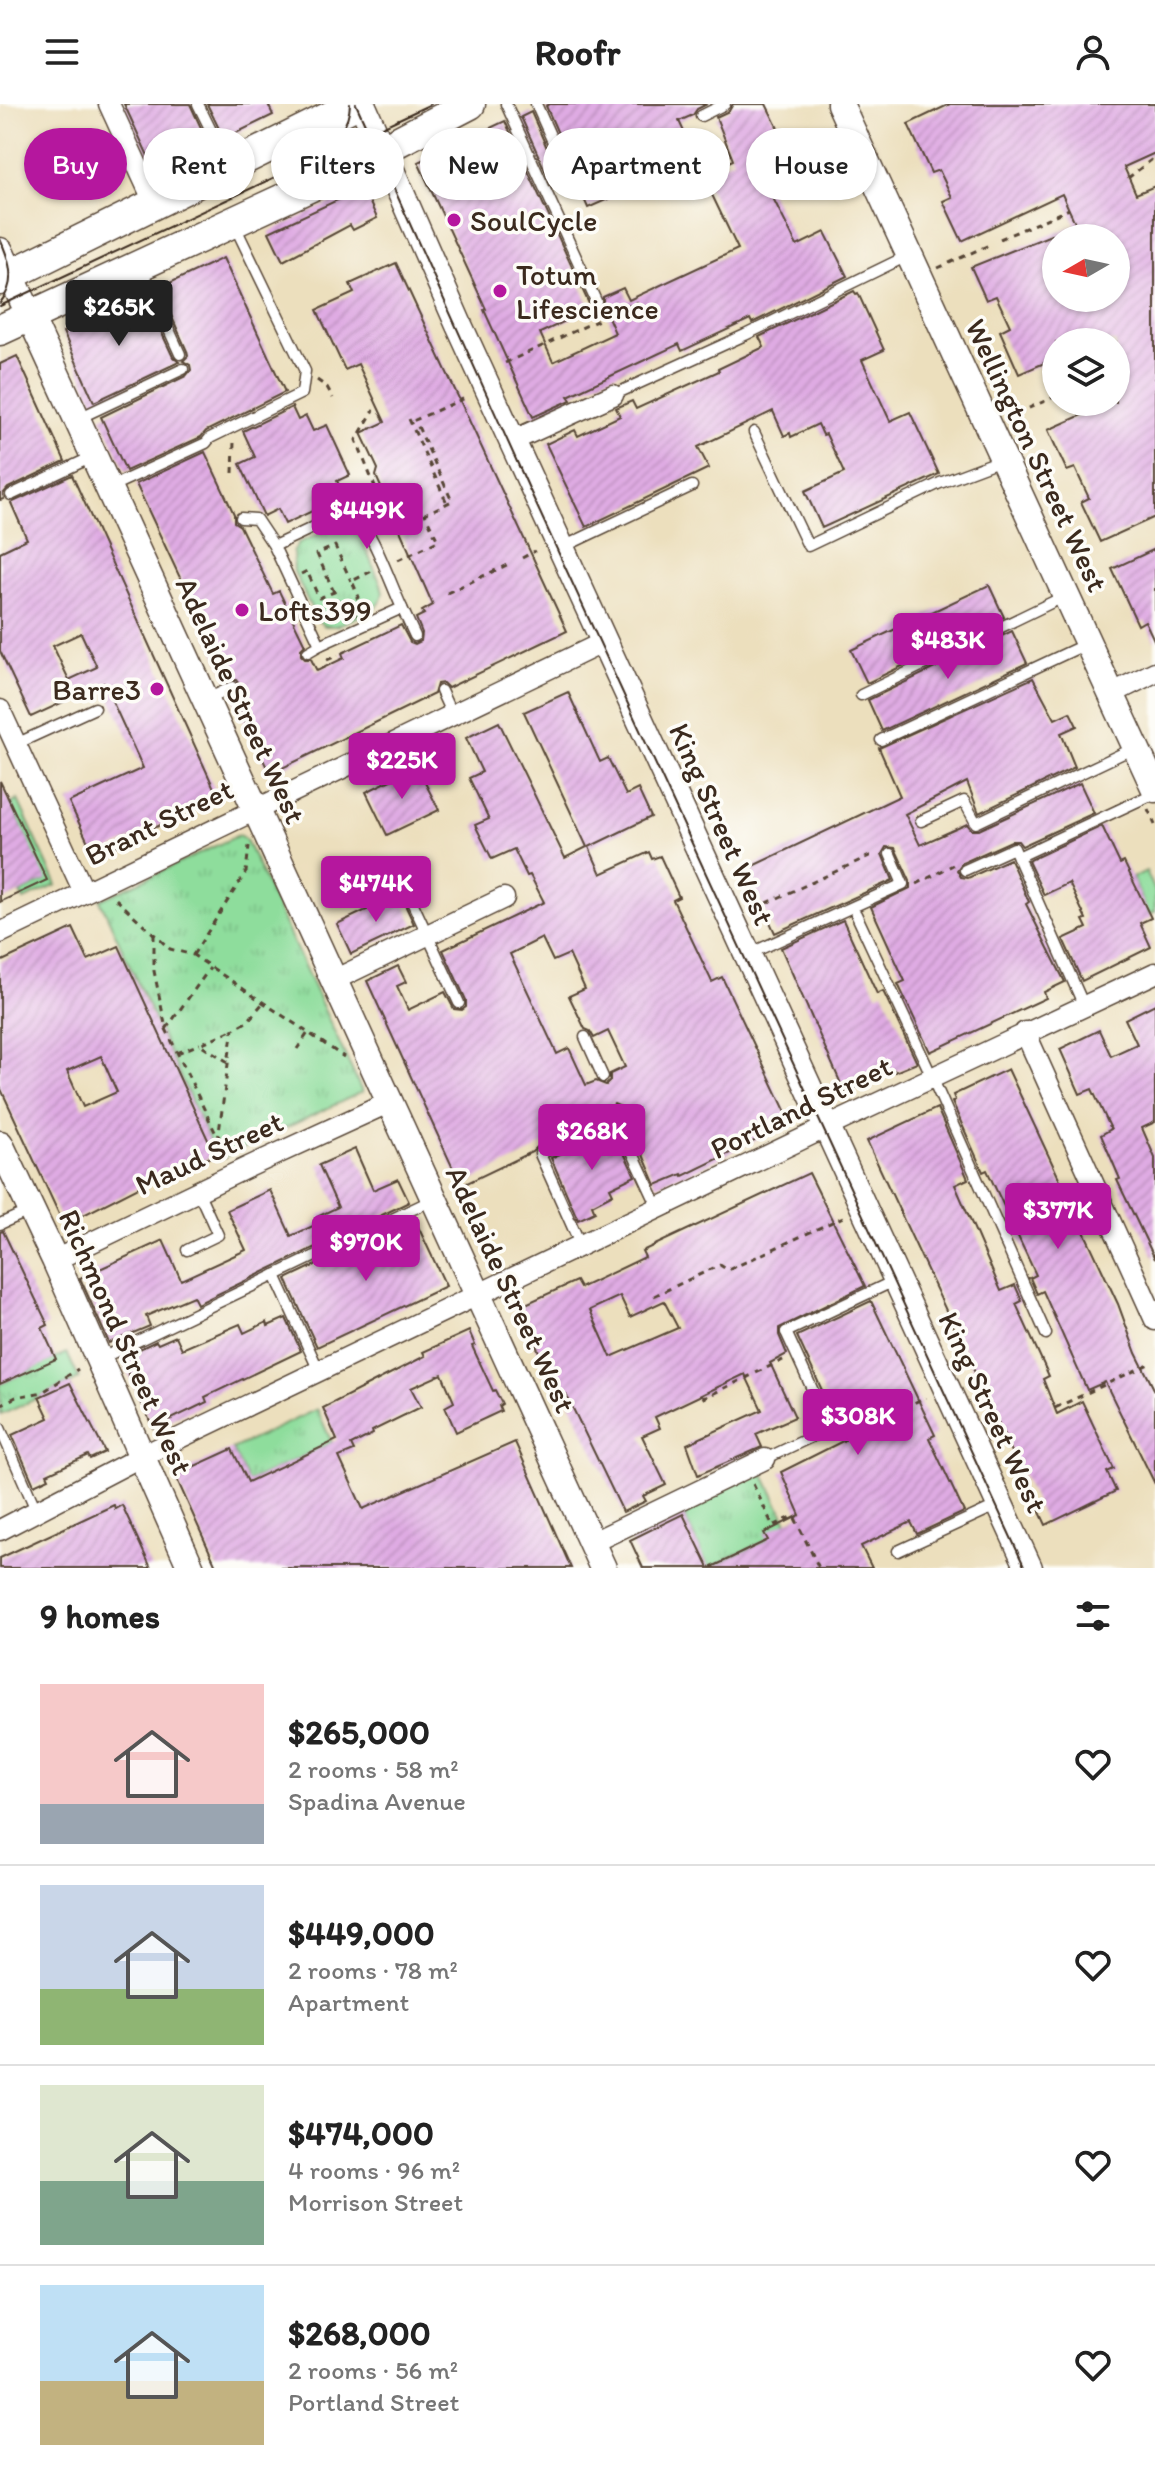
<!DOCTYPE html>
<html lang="en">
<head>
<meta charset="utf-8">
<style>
	:root { --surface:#fff; --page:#f2f2f2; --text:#222; --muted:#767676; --line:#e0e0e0; --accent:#b5179e }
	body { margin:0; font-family:Itim,sans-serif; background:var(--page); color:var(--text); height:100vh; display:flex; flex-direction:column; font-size:30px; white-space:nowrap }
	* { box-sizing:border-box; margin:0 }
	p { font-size:26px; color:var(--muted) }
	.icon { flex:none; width:44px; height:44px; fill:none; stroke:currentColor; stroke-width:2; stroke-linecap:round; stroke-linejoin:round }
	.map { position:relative; height:1464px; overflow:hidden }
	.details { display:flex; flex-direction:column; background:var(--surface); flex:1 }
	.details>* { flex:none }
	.hud { position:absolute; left:24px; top:24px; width:1108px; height:72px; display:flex; gap:16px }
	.needle { width:52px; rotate:261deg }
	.controls { position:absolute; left:1042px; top:120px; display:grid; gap:16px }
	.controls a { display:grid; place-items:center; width:88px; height:88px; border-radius:50%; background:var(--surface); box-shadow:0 2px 6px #0004; font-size:40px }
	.price { position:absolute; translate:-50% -68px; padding:0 18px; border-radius:8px; background:var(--accent); color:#fff; font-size:26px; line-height:52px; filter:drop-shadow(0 2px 4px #0008) }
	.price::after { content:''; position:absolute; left:50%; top:48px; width:24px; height:18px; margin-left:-12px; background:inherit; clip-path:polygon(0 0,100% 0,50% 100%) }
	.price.on { background:#222; color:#fff }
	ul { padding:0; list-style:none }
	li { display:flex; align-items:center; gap:24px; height:200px; padding:0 40px }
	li+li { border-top:2px solid var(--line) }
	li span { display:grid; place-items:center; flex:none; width:224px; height:160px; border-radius:0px; color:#555 }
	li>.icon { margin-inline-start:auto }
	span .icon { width:96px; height:96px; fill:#fffc; stroke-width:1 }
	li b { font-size:34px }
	h2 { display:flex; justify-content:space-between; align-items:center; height:96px; padding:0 40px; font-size:34px }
	.tag { padding:0 28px; border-radius:36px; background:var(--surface); box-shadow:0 2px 6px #0004; font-size:28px; line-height:72px }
	.tag.on { background:var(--accent); color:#fff }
	header { display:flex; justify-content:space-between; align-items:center; height:104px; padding:0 40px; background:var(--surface); font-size:36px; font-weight:800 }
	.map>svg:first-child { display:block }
	.green { fill:#8edd9c; stroke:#64845d; stroke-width:2 }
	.park { fill:url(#park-tufts); stroke:#64845d; stroke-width:2 }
	.building { fill:url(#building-hatch); fill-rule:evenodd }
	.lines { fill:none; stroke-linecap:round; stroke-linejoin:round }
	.lane-casing { stroke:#564536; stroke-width:13 }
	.street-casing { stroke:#564536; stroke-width:23 }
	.secondary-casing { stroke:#564536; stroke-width:29 }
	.primary-casing { stroke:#564536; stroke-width:33 }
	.path { stroke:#564536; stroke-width:3; stroke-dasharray:6 6; stroke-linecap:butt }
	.lane { stroke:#fff; stroke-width:10 }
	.street { stroke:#fff; stroke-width:20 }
	.secondary { stroke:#fff; stroke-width:26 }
	.primary { stroke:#fff; stroke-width:30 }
	.tram { stroke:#3b2a1e; stroke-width:2 }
	.poi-dot { fill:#b5179e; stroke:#fdfcf7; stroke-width:3 }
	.labels { text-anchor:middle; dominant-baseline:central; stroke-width:7; stroke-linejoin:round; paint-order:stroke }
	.poi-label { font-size:30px; fill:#3b2a1e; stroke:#fdfcf7; text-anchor:start }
	.street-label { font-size:30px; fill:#3b2a1e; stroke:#fdfcf7 }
</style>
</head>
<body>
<header><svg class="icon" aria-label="menu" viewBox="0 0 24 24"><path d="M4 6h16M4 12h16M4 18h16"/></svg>Roofr<svg class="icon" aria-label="person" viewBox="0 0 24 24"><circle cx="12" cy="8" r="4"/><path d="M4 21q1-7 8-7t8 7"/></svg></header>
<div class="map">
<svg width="1155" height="1464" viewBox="0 0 1155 1464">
	<defs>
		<pattern id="park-tufts" width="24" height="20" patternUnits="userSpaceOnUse" patternTransform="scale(2)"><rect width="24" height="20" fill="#8edd9c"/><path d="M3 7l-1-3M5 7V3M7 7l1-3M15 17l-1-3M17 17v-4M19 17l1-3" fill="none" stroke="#7bbe86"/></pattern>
		<pattern id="building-hatch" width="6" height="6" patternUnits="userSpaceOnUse" patternTransform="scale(2)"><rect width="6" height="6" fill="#dfabe3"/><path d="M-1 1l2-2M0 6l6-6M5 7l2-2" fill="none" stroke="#c093c2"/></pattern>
	</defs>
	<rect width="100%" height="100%" fill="#fdfcf7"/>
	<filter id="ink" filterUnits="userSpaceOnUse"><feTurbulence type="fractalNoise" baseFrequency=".0125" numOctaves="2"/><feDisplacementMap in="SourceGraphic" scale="16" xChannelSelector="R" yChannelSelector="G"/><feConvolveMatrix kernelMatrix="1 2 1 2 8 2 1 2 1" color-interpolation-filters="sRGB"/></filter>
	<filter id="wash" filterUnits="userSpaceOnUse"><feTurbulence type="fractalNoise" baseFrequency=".006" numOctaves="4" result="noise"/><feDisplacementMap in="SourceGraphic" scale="32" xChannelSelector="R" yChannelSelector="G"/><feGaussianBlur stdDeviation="1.8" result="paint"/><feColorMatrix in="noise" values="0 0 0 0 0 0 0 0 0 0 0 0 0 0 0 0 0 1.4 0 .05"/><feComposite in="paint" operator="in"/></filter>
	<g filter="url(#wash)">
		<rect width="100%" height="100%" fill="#ecdfbd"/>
		<!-- green -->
		<g class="green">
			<path d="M18,696L57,781L24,796L20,789L46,776L11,700Z"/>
			<path d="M1146,767L1155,787V808L1149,811L1132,774Z"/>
		</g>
		<!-- park -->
		<g class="park">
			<path d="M341,421L359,430L381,480L383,489L380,499L372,507L336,522H325L317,516L294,468L293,449L298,439Z"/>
			<path d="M239,731L246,736L362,988L218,1056L100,796Z"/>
			<path d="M67,1249L79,1275L1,1311L0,1280Z"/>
			<path d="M317,1305L332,1339L248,1378L232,1345Z"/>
			<path d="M762,1367L787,1418L768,1436L709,1464L681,1406Z"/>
		</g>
		<g id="blocks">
			<!-- building -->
			<g class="building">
				<path d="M124,0H190L209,41L155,67Z"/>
				<path d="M207,0H268L273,11L224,35Z"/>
				<path d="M550,0H707L697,5L693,11L679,17L691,43L650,62L653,69L621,83L624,88L588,104L577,79V73L546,2Z"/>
				<path d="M733,0H766L801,71L769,86L797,142L825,128L847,172L752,219L750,215L682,247L679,240L568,292L571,296L533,313L484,206L486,205L418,58L505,17L589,200L593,204L540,229L553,258L615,229L603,201V193L623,184L629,196L738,145L702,70L733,56L716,13L729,7Z"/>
				<path d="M950,0H1155V49L1124,63L1136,90L1155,82V413L1100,438L1081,398L1089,394L1075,364L1067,367L1048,326L1111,298H1116V238H1056V254L1019,270L1000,227L1010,222L996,192L986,196L971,163L1076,121L1062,90L962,137L943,97L952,93L939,66L931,69L908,20ZM1056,134H1116V194H1056Z"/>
				<path d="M531,8L563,80L553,84L521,13Z"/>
				<path d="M363,84L377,114L353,126L350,121L283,157L269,128Z"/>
				<path d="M223,154L285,288L206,327L201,333L126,367L101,313L186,272L191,266L190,261L183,257L188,252L187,247L159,184Z"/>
				<path d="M396,159L567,527L448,584L443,579L437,580L434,590L270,670L234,595L237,594L235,590L239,587V580L236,576H228L136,380L205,348L234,410V418L240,422L273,490L279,487L305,541L301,545V551L305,555H311L317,567L344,554L342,549L401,521L410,538L415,540L421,537L422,529L416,514L424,510L422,507L433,501L376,372L378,365L361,329L385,318L358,260L345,266L317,206L354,189L350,180Z"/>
				<path d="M854,187L856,190L858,189L884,246L862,256L890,317L910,308L939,370L822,424L805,387L844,369L826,330L823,331L818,320L791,333L790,329L784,332L773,307L698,343L709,364L586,423L546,340L575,326L578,332L620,312L616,304L632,297L636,305L719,267L718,265L764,243L759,233Z"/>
				<path d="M144,191L173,253L179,258L94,298L63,228Z"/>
				<path d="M17,252L65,357L8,384L3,390L4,395L0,396V260Z"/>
				<path d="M292,303L298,316L306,312L313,327L327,321L350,371L337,377L344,392L285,420L278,405L264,412L240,360L255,353L243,327Z"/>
				<path d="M72,371L218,693L95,753L69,698L143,664L104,579L31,613L0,547V448L27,435L11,399ZM81,529L97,563L69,576L53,542Z"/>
				<path d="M1155,445V538L1145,517L1138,521L1112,465Z"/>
				<path d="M989,481L1004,513L867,579L851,546Z"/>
				<path d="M1012,527L1027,559L882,627L868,596Z"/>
				<path d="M1033,574L1055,615L1070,608L1077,622L1061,629L1075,663L979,709L967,678L905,710L920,741L967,720L972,726H979L1080,679L1094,709L1022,742L1018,737H1011L962,759L957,766L961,773L968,774L1010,755L1029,798L1026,800L1065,878L1044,888L1046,894L930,948L898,880L905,877L871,803L910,784V777L895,744L886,743L882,750L893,776L775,829L760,796L757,798L742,767L900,692L879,644Z"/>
				<path d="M568,588L600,658L608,654L626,691L638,685L651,713L589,743L601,770L649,748L652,755L660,752L679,793L673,796L712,878L722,873L791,1019L683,1072L682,1070L656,1081L623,1004L614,1000L609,1004L608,1010L537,1043L532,1048L461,1082L367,877L398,862L406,878L397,882L408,906L445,888L454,905L462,906L466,903V896L443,846L544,798L530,771L527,772L514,745L492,755L475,721L489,715L469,674L482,668L466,634L499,618L565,754L587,743L524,608ZM542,834L553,857L569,850L585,885L569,892L585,925L590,927L594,934L608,927L625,963L610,970V977L606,981L596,977L586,981L569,944L557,950L510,850Z"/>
				<path d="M417,663L439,706L387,731L366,688Z"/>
				<path d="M0,677L47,776L0,798Z"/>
				<path d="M1102,722L1120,760L1124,758L1151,814L1140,819L1151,843L1082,877L1063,835L1087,824L1083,816L1086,815L1069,779L1044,791L1028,757Z"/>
				<path d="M400,790L414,820L351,850L337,820Z"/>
				<path d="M843,816L877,890L883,887L917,959L895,968L894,966L845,989L781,844Z"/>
				<path d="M73,824L88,856L119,842L215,1051L160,1076L158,1073L64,1121L0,983V858ZM101,952L117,988L83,1003L67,967Z"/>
				<path d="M1155,900V1018L1142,1024L1155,1054V1155L1117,1076L1120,1075L1101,1031L1111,1025L1092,985L1080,990L1060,945L1099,926L1111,952L1137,940L1125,915Z"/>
				<path d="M1008,965L1118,1200L1136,1249L1155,1287V1380L1105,1278L1087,1286L1043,1187L1037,1190L1030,1174L1036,1171L987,1066L983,1068L952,998L955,996L953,991Z"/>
				<path d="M937,1004L968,1075L955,1081L1001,1187L1015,1181L1022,1197L1016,1200L1049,1272L1043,1275L1057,1310L1082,1297L1114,1365L1107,1368L1116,1387L1046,1421L867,1037Z"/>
				<path d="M613,1026L635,1072L610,1084L613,1090L592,1101L595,1108L578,1116L551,1054Z"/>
				<path d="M355,1045L373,1086L398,1075L409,1098L197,1200L193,1192L146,1212L150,1222L109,1239L80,1174L163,1136L181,1176L246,1146L227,1106L270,1086L291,1132L322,1118L319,1112L338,1103L319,1061Z"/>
				<path d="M809,1069L865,1182L779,1224V1231L787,1250L770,1259L795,1313L756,1330L762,1343L698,1371L687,1340L762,1306L745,1270L655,1313L660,1324L642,1332L666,1381L643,1392L646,1397L623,1408L566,1290L559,1293L519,1203L576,1177L580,1184L645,1153L642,1147ZM620,1192L630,1213L664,1197L678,1224L611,1253L590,1206Z"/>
				<path d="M414,1114L446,1182L317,1243L286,1175Z"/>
				<path d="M3,1127L48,1221L42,1224L56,1255L0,1280V1128Z"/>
				<path d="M871,1197L935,1331L929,1334L964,1408L917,1430L911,1418L861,1442L872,1464H710L768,1436L764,1429L800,1411L781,1368L845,1336L797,1232Z"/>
				<path d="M286,1214L301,1247L205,1293L207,1298L153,1324L121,1254L156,1237L158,1240L176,1232L182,1245L240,1220L244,1229L267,1218L268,1222Z"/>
				<path d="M469,1227L475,1241L472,1242L493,1287L495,1286L502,1300L499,1302L501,1307L456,1328L445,1303L454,1298L442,1270L411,1284L421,1303L372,1327L373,1330L351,1341L354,1347L339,1353L363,1405L515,1338L571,1464H217L175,1371L232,1345L248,1378L337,1336L323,1304L425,1252L423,1248Z"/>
				<path d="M70,1279L105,1348L90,1355L88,1351L47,1370L49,1374L34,1381L12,1331L49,1314L39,1293Z"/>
				<path d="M114,1401L115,1405L122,1401L151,1464H0V1454Z"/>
				<path d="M683,1410L709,1464H643L630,1436Z"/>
			</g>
		</g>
	</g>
	<g filter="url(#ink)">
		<use href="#blocks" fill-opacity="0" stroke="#564536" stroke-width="2"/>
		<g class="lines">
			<defs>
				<g id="lane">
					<path d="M198,0L228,61"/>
					<path d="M506,0L596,197"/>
					<path d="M536,0L570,76"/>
					<path d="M701,12L725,0"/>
					<path d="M141,164L180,250"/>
					<path d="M613,291L745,231L907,152"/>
					<path d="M79,314L183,265"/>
					<path d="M754,328L808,442L940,379L1001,356"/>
					<path d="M110,383L206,339L210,334L302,289L305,267L234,120"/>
					<path d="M11,391L92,353"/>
					<path d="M241,414L256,415L274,442L320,541L308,548"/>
					<path d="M274,442L344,409L353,408C372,425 390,478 402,504L320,541"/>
					<path d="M561,444L692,382"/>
					<path d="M402,504L415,532"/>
					<path d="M441,587L452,611"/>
					<path d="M861,591L1065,492"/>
					<path d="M206,596L232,583"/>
					<path d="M881,636L1086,540"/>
					<path d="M16,640L95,604"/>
					<path d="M921,717L964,697L976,719L1134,644"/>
					<path d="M1018,753L1155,689"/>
					<path d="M395,761L459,899"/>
					<path d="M965,766L1014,744L1084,902"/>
					<path d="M856,810L927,962L1046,1230"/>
					<path d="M749,850L903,780L890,750"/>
					<path d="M585,933L603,973"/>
					<path d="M616,1008L617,1015L659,1105"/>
					<path d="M0,1120L31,1106"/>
					<path d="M581,1142L540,1050L617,1015"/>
					<path d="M187,1146L218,1131L198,1087"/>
					<path d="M275,1171L319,1267"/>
					<path d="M786,1228L896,1176"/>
					<path d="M100,1255L432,1096"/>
					<path d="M0,1324L37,1408"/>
					<path d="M765,1355L830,1324L786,1228"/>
					<path d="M898,1447L998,1401"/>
				</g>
				<g id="street">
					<path d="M109,0L155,100"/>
					<path d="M512,337L613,291"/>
					<path d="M1111,590L1155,568"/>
					<path d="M0,606L84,788"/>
					<path d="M0,829L604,538"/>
					<path d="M334,876L504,794"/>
					<path d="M1025,928L1155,1216"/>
					<path d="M55,1156L244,1065L390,998"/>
					<path d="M0,1426L142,1352L827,1023L1155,869"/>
					<path d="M591,1439L765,1355"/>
				</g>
				<g id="secondary">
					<path d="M362,0L458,219L1029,1464"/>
					<path d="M840,0L1155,685"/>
					<path d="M0,147L603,1464"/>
					<path d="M0,1040L55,1156L191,1464"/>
				</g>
				<g id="primary">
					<path d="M0,176L356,0"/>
					<path d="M0,226L322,77L470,0"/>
				</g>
			</defs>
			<!-- lane casing -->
			<use href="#lane" class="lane-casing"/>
			<!-- street casing -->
			<use href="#street" class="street-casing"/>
			<!-- secondary casing -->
			<use href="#secondary" class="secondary-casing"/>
			<!-- primary casing -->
			<use href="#primary" class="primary-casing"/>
			<!-- path -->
			<g class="path">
				<path d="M1128,74L1155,53"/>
				<path d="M1000,135L1069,105"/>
				<path d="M938,164L989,141"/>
				<path d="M505,259L638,198"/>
				<path d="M317,276L327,283L333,294"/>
				<path d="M1007,314L1056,292"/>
				<path d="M409,315L447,399"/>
				<path d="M233,369L234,338"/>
				<path d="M360,398L377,388L356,336L374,306"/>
				<path d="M522,454L535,447"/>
				<path d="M398,456L438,437L425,410L452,397L415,316L465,294"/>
				<path d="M301,470L307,467L319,494L334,488L340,501L359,493L352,477L372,467"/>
				<path d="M334,488L317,450L335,442L351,477"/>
				<path d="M447,489L511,459"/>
				<path d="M349,497L356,512"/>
				<path d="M327,556L338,551"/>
				<path d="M1148,705L1155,721"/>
				<path d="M917,780L953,761"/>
				<path d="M116,795L170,845L193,851L344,953"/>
				<path d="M756,804L876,749"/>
				<path d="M154,830V867L166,925L228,1055"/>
				<path d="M193,851L246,768L249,742"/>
				<path d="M166,925L210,864"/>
				<path d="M297,945L308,929"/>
				<path d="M177,949L200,940"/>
				<path d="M228,958L200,940L232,926"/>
				<path d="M272,1010L281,1028"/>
				<path d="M218,1036L232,930L233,926L248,917L262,900"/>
				<path d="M654,1192L720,1161L728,1166L843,1113"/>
				<path d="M703,1292L704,1294L785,1255"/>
				<path d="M0,1301L16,1293L43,1288L78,1265"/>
				<path d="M1055,1304L1151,1259"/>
				<path d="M997,1329L1003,1327"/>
				<path d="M839,1335L926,1293"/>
				<path d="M753,1380L773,1422L794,1412L819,1464"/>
			</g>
			<!-- lane -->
			<use href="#lane" class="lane"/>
			<!-- street -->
			<use href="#street" class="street"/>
			<!-- secondary -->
			<use href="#secondary" class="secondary"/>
			<!-- primary -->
			<use href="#primary" class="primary"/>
			<!-- tram -->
			<g class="tram">
				<path d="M356,0L531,389L1025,1464"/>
				<path d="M320,44C338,33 349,22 350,0"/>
				<path d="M0,135C10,157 17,179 0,199"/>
				<path d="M0,202L431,0"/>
			</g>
		</g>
	</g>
	<!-- markers -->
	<g class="poi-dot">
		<circle cx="454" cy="116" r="8"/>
		<circle cx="500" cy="187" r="8"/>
		<circle cx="242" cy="506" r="8"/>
		<circle cx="157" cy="585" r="8"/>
	</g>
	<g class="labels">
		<!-- poi labels -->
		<g class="poi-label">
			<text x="470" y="116">SoulCycle</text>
			<text x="516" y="170">Totum<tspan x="516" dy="34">Lifescience</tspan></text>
			<text x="258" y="506">Lofts399</text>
			<text x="141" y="585" text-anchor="end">Barre3</text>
		</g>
		<!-- street labels -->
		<g class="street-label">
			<text transform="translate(1037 351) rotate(65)">Wellington Street West</text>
			<text transform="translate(241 596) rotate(65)">Adelaide Street West</text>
			<text transform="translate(159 718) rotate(-26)">Brant Street</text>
			<text transform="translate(722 720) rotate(66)">King Street West</text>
			<text transform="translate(801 1003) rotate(-26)">Portland Street</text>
			<text transform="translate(209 1049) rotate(-25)">Maud Street</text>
			<text transform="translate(511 1185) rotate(65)">Adelaide Street West</text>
			<text transform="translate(126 1238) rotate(66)">Richmond Street West</text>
			<text transform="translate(993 1308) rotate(65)">King Street West</text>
		</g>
	</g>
</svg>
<div class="controls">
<a><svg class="needle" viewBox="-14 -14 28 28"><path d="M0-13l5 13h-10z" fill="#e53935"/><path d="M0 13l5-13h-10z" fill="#767676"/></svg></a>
<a><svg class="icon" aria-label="layers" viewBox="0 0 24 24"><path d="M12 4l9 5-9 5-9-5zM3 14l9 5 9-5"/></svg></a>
</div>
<b class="price on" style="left:119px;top:244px">$265K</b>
<b class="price" style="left:367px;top:447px">$449K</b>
<b class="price" style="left:948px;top:577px">$483K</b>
<b class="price" style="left:402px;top:697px">$225K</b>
<b class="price" style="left:376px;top:820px">$474K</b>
<b class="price" style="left:592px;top:1068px">$268K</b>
<b class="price" style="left:1058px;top:1147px">$377K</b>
<b class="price" style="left:366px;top:1179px">$970K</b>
<b class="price" style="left:858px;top:1353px">$308K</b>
<div class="hud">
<a class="tag on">Buy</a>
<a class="tag">Rent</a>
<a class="tag">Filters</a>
<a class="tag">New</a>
<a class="tag">Apartment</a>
<a class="tag">House</a>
</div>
</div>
<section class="details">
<h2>9 homes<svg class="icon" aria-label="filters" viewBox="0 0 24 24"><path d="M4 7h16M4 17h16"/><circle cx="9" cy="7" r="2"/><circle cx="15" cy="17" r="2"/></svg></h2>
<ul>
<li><span style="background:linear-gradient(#f6c9c9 75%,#9aa5b1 0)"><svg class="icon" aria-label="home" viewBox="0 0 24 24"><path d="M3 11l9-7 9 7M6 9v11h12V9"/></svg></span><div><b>$265,000</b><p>2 rooms · 58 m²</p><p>Spadina Avenue</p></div><svg class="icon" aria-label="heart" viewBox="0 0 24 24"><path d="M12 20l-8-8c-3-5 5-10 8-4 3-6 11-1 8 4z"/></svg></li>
<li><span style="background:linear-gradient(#c9d6e8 65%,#8fb573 0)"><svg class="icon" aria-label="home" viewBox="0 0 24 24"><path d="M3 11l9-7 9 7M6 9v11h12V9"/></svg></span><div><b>$449,000</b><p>2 rooms · 78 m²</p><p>Apartment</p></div><svg class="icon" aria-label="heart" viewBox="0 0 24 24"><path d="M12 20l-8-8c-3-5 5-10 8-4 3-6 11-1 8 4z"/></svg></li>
<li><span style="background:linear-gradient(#dfe7d0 60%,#7fa58c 0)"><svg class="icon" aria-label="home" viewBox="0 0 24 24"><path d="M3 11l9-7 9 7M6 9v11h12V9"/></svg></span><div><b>$474,000</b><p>4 rooms · 96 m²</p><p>Morrison Street</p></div><svg class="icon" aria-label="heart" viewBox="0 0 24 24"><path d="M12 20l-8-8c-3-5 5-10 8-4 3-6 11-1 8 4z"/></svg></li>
<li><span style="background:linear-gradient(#bfe0f5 60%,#c2b280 0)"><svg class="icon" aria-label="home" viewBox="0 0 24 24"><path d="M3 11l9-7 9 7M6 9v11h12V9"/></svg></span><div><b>$268,000</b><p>2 rooms · 56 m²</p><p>Portland Street</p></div><svg class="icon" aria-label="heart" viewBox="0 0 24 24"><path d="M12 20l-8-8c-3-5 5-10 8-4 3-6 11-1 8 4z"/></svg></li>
</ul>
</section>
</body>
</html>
